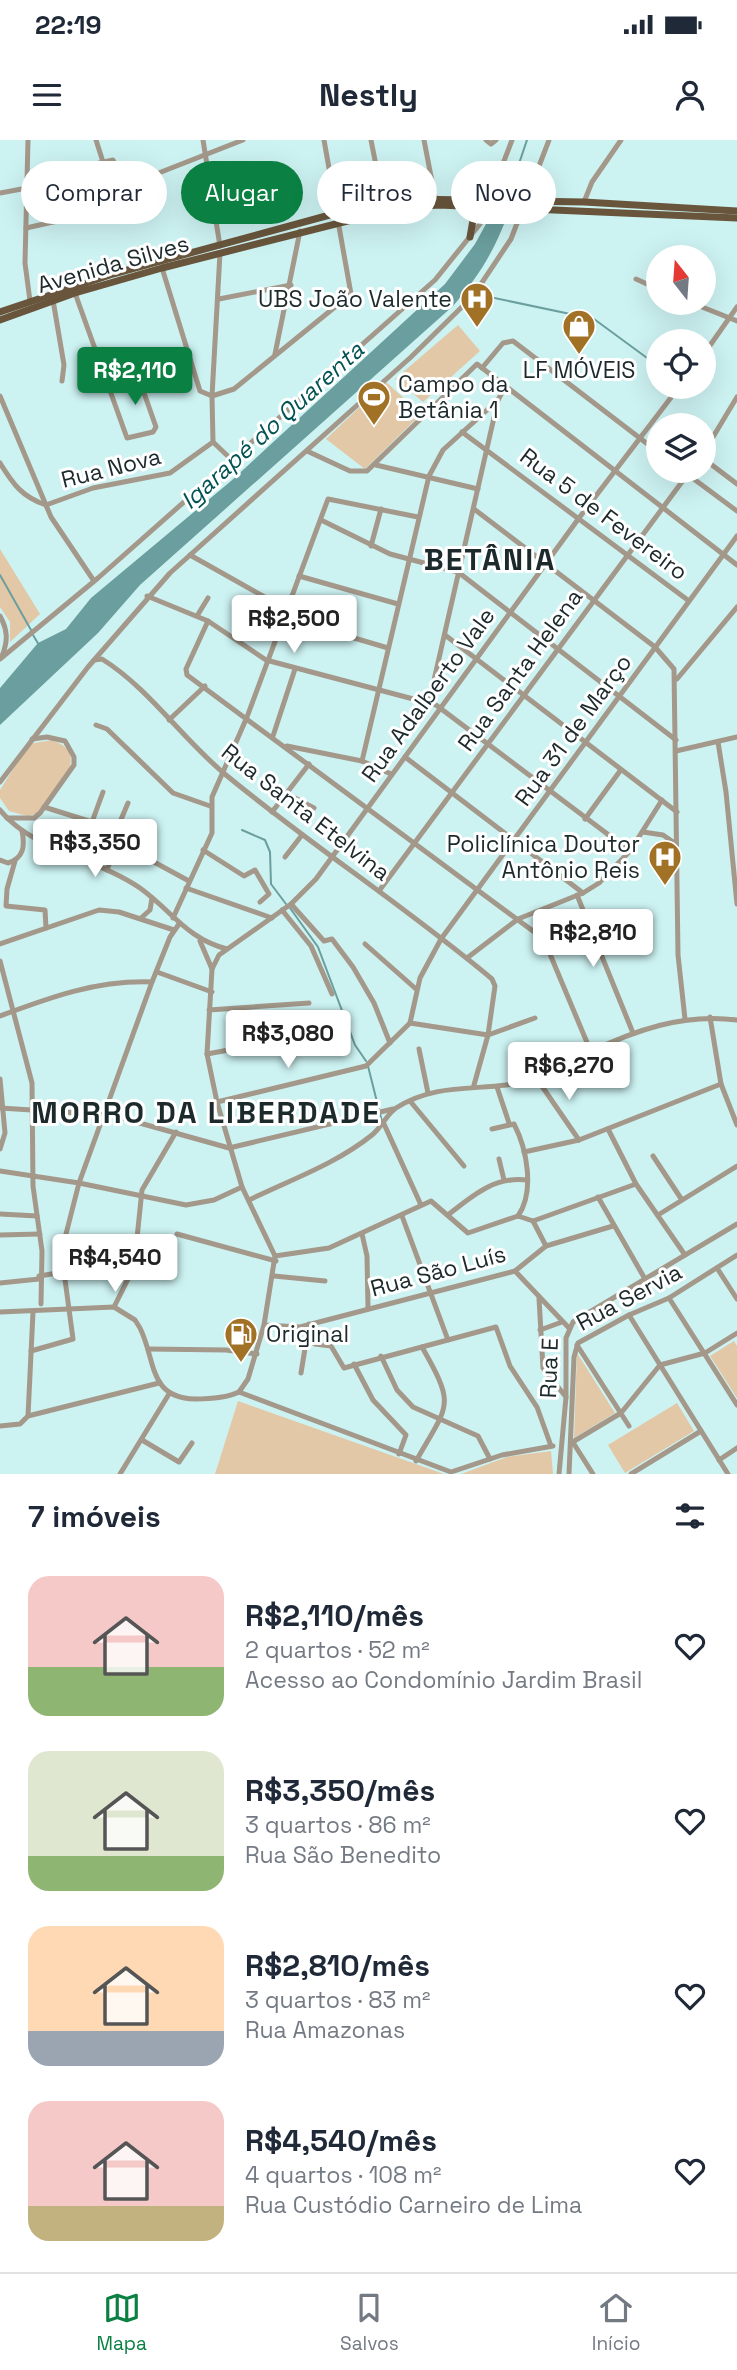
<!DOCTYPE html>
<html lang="pt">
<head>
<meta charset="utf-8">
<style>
	:root { --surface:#fff; --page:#f2f2f3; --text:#1f2937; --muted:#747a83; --line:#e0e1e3; --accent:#0b8043 }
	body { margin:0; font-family:"Space Grotesk",sans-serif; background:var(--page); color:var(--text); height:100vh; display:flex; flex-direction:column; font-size:26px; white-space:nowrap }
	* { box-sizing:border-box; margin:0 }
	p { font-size:23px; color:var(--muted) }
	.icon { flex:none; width:38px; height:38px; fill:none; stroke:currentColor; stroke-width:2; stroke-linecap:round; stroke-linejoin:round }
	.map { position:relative; height:1334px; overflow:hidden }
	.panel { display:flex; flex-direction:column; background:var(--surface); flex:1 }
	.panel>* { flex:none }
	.guide { position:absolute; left:21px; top:21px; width:696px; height:63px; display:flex; gap:14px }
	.needle { width:46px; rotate:343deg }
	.buttons { position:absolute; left:646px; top:105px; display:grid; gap:14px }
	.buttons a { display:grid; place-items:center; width:70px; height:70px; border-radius:50%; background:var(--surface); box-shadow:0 7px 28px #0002; font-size:35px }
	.price { position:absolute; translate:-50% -60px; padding:0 16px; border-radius:7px; background:#fff; color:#222; font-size:23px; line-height:46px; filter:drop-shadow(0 2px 4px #0008) }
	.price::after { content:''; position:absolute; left:50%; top:42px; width:21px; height:16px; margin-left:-10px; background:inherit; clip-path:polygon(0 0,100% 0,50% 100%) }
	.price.on { background:var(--accent); color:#fff }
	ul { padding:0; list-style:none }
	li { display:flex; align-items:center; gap:21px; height:175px; padding:0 28px }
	li span { display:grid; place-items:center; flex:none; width:196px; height:140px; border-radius:21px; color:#555 }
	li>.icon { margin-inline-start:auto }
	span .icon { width:84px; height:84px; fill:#fffc; stroke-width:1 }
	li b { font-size:30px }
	h2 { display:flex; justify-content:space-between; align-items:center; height:84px; padding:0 28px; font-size:30px }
	.chip { padding:0 24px; border-radius:32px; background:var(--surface); box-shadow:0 7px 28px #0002; font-size:24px; line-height:63px }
	.chip.on { background:var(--accent); color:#fff }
	.status { display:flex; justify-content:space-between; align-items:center; height:49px; padding:0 35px; background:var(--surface); direction:ltr }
	.status svg { height:19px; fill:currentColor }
	header { display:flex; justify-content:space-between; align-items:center; height:91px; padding:0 28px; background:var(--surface); font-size:32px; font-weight:700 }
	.menu { display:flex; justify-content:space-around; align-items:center; height:98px; border-top:2px solid var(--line); background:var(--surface); font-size:19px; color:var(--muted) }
	.menu a { display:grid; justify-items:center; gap:4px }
	.menu .on { color:var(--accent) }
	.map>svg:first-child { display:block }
	.green { fill:#e2c8a6 }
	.water { fill:#6b9e9e }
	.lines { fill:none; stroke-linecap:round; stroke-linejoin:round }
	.stream { stroke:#6b9e9e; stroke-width:2 }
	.minor { stroke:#a3988a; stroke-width:5 }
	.major { stroke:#68553c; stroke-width:7 }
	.labels { text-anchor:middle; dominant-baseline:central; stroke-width:6; stroke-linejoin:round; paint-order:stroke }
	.street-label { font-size:23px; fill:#1c2a2b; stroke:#fff }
	.poi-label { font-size:23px; fill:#1c2a2b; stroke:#fff; text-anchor:end }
	.water-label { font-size:24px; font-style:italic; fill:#035354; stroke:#fff }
	.district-label { font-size:30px; font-weight:bold; letter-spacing:2px; fill:#1c2a2b; stroke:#fff }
</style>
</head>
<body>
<div class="status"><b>22:19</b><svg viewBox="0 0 49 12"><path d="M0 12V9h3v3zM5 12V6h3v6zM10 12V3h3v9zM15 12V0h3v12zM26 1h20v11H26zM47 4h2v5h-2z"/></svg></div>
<header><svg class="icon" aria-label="menu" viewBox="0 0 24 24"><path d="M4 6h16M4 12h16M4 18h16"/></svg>Nestly<svg class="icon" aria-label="person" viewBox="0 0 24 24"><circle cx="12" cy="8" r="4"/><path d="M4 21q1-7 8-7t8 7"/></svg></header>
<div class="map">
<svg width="737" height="1334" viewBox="0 0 737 1334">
	<rect width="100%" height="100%" fill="#cdf2f2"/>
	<!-- green -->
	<g class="green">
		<path d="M458,185L480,211L423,262L395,239Z"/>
		<path d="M386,242L421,274L365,329L326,299Z"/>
		<path d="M0,409L40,474L10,502V482L0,467Z"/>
		<path d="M52,600C95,615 53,652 36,674L27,676L9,671L0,658V650L29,604Z"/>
		<path d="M734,1201L737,1206V1258L710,1216Z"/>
		<path d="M577,1213L615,1273L574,1298Z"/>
		<path d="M238,1261L444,1334H215Z"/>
		<path d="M677,1263L694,1291L625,1333L608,1305Z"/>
		<path d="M551,1311L553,1334H461L507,1317Z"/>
	</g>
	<!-- water -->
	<path class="water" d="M492,73L507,76C495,110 477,139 453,166L140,445L98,493L0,585V548L38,503L66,489L91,458L231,341L445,144L475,104Z"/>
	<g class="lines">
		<!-- stream -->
		<g class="stream">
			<path d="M507,59L527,0"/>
			<path d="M464,150L470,152"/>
			<path d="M480,155L594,179L658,226"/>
			<path d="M0,435L31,490"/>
			<path d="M33,495L39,505"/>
			<path d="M242,690L265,700L270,712L271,744L286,764"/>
			<path d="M290,768L318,807L355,905L366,921"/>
			<path d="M368,926L382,982"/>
		</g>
		<!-- minor -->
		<g class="minor">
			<path d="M28,0L25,123L30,161"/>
			<path d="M96,0L103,22"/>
			<path d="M203,0L220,106"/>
			<path d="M324,0L337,73"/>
			<path d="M371,0L384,66"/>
			<path d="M424,0L435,57"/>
			<path d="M486,0L491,4L496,0"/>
			<path d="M28,39L113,20L122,41L133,43L243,0"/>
			<path d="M0,53L27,48"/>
			<path d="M584,62L592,42L621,0"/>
			<path d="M26,88L139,63"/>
			<path d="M162,128L200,251L212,256"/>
			<path d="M636,139L658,149"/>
			<path d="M75,153L127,298L153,292L156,287L137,233"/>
			<path d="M219,159L291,145"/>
			<path d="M53,160L64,225L62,241"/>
			<path d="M692,163L737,181"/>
			<path d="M275,214L300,91"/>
			<path d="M704,214L737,167"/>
			<path d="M482,228L503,203L513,201L658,312"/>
			<path d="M106,243L164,223"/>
			<path d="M0,256L51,377L94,441"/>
			<path d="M212,256L234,249L351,154L338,81"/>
			<path d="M462,292L689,461"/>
			<path d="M213,302L232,320"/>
			<path d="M307,311L350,331H367L477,224L737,425"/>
			<path d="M704,312L737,257"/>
			<path d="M704,319L737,344"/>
			<path d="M0,323C13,344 22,357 46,365"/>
			<path d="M376,325L478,349"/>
			<path d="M683,331L737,371"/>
			<path d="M46,365L93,348L170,333L213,302L212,256L220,113"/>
			<path d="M474,369L655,507L674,529L678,815L685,879"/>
			<path d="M321,380L390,414L458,432L676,600"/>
			<path d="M371,406L381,369"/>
			<path d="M190,415L286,469"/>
			<path d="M299,436L398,464"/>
			<path d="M147,456L208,481L266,520L436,565L630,711"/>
			<path d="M0,476C8,490 8,501 2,516"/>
			<path d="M197,476L208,458"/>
			<path d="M283,477L388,508"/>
			<path d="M208,481L186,529L187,535L537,794L547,807L591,912"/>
			<path d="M445,495L677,672"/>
			<path d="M0,519L98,438L435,140L480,84L512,0"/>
			<path d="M94,520L102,519C150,549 182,599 226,635C312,706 406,767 492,839L495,846L488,895L474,945"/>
			<path d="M677,539L737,467"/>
			<path d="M429,562L498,260L505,247"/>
			<path d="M169,580L205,546"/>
			<path d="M96,585L107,589L173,653L210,666"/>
			<path d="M273,596L295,529"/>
			<path d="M718,602L726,652L737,764"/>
			<path d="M287,606L362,621L391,634"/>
			<path d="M676,611L737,597"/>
			<path d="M405,617L583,753"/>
			<path d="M362,621L429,336L443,310L498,260"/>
			<path d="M0,642L88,527L170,433L411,217L473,156L511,99L549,0"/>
			<path d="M266,643L314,668"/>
			<path d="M44,667L92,682L117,702L189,741"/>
			<path d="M0,670C33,711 97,718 140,748C172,771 187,799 227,809"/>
			<path d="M272,672L309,624"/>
			<path d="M7,678H34L40,673L74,625V617L65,601L47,597L32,599"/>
			<path d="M585,679L620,631"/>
			<path d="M92,682L103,652"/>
			<path d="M643,692L663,695L676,704"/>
			<path d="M114,696L128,663"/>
			<path d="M203,710L244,736L255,730L269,754L260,762"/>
			<path d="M285,717L302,695"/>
			<path d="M0,720L8,723C24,718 25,706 22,691"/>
			<path d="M15,721L7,749L6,766L45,770L46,788"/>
			<path d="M107,730L117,702"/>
			<path d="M186,748L272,778"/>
			<path d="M379,751L690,331"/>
			<path d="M577,755L633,893"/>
			<path d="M291,764L324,801L332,799L353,827L374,863L390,903"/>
			<path d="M282,770L311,806L332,854"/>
			<path d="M141,778L150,770L152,758"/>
			<path d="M173,778L212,693V657L247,577L328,359L418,377"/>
			<path d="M200,801L212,829L207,914L217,962L242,1047L275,1116L264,1185L248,1239L239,1252"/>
			<path d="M0,804L99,770L119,772L174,790"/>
			<path d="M365,804L416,849"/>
			<path d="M467,818L518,779L583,753L599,743L630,711L662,660"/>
			<path d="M0,821L32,943L33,1046L42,1111L41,1164"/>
			<path d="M212,829L219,815L291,764L316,739L579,378L679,247"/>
			<path d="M157,832L212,852"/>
			<path d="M209,870L309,863"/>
			<path d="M0,876C51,857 97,840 152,842"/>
			<path d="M710,877L721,944L737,985"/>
			<path d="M410,883L420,838L441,799L737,396"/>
			<path d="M410,883L488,895L535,878"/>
			<path d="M419,909L428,953"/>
			<path d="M207,914L336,890"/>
			<path d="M0,939L5,993L0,1009"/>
			<path d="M537,939L579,1000"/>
			<path d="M497,947L509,983"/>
			<path d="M410,961L464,1026"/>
			<path d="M217,962L366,926L410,883"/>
			<path d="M0,968L111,975L229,1008L393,969"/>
			<path d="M384,984L421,1065"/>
			<path d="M492,989L514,984C527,1009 535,1052 518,1076"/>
			<path d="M608,989L636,1044L685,1115"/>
			<path d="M524,1012L579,1000L721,944"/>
			<path d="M653,1016L682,1060"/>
			<path d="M499,1019L504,1040"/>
			<path d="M0,1031L79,1043L186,1065L214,1060L242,1047"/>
			<path d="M598,1057L645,1139"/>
			<path d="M249,1060C290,1040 336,1024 372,995C381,988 387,974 396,968C441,939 488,954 535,939C554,933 571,921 588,913C635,890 684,873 737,880"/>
			<path d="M0,1074L37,1076"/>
			<path d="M448,1075C472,1056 494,1036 527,1040"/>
			<path d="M658,1075L737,1026"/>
			<path d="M402,1076L448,1200"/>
			<path d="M533,1081L546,1106"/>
			<path d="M177,1094L276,1121"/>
			<path d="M362,1094L367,1116L368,1168"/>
			<path d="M0,1095L40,1094"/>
			<path d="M275,1116L329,1108L431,1061L468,1093L518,1076L533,1081L636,1044"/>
			<path d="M717,1128L737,1159"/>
			<path d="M515,1131L569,1188"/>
			<path d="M39,1136L64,1132"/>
			<path d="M274,1136L325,1141"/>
			<path d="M0,1143L39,1139"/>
			<path d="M539,1158L543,1228L566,1257"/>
			<path d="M669,1158L737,1265"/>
			<path d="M114,1167L134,1127L142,1050L176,992"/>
			<path d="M0,1172L114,1167L135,1180L140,1188C156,1220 148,1258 195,1259C210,1259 226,1258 239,1252"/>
			<path d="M629,1175L728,1334"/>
			<path d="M264,1185L300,1187L515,1131L546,1106L613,1086"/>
			<path d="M540,1190L562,1182"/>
			<path d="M307,1198L315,1204L331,1206L344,1228L496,1187L510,1226L537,1267L551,1306"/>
			<path d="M577,1205L629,1286"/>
			<path d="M148,1209L226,1210L257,1214"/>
			<path d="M31,1211L73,1199L64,1132L66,1094L79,1043L152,842L170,797L179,784"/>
			<path d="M381,1216L397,1250L413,1267L478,1296L490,1319"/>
			<path d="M354,1224L373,1260L406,1295L399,1314"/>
			<path d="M301,1233L309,1184"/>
			<path d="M239,1252L451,1332L502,1315L553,1306"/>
			<path d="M28,1276L33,1172"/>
			<path d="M0,1286L20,1284L28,1276L159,1243"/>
			<path d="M142,1300L179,1322L192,1303"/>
			<path d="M571,1303L621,1273L660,1225L705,1213L737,1193"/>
			<path d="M574,1304L593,1334"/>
			<path d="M719,1320L737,1308"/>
			<path d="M416,1321C449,1263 456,1267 422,1207"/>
			<path d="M120,1334L169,1254"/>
			<path d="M559,1334L566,1257V1198L573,1182L737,1084"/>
			<path d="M569,1334L574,1217L578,1203L629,1175L669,1158L737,1115"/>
			<path d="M631,1334L701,1291"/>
		</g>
		<!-- major -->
		<g class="major">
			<path d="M462,67L473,80L470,97"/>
			<path d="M0,172L113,134L337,73L410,59L584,62L737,71"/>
			<path d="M0,180L75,153L162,128L399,68L439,65L737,78"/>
		</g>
	</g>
	<!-- icons -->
	<defs>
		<symbol id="hospital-pin" viewBox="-11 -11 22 30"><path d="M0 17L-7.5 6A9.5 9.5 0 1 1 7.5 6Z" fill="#a17125" stroke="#fff"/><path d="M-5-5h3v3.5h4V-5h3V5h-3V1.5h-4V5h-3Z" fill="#fff"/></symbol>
		<symbol id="shop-pin" viewBox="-11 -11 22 30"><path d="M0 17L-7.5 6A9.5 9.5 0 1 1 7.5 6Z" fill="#a17125" stroke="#fff"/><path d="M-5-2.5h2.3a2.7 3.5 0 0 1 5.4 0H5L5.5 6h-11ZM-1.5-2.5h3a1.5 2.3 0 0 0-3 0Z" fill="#fff"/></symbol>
		<symbol id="stadium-pin" viewBox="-11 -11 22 30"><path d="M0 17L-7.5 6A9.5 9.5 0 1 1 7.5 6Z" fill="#a17125" stroke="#fff"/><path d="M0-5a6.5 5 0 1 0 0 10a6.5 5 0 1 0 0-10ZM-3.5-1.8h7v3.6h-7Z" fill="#fff"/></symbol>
		<symbol id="fuel-pin" viewBox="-11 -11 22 30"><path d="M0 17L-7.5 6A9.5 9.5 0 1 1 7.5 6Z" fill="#a17125" stroke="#fff"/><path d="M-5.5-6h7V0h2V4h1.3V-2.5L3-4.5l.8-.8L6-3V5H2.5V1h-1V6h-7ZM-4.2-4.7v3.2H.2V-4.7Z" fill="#fff"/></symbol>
	</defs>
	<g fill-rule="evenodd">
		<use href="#hospital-pin" x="458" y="140" width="38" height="52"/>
		<use href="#shop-pin" x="560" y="167" width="38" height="52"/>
		<use href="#stadium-pin" x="355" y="238" width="38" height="52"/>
		<use href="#hospital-pin" x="646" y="698" width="38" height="52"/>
		<use href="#fuel-pin" x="222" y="1175" width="38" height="52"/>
	</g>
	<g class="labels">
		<!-- street labels -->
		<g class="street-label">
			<text transform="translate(113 124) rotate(-16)">Avenida Silves</text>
			<text transform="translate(111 328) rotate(-14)">Rua Nova</text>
			<text transform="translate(604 374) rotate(37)">Rua 5 de Fevereiro</text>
			<text transform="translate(520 530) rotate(-54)">Rua Santa Helena</text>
			<text transform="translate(428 555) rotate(-54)">Rua Adalberto Vale</text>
			<text transform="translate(573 590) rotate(-54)">Rua 31 de Março</text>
			<text transform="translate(306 672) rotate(38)">Rua Santa Etelvina</text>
			<text transform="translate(438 1131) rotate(-15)">Rua São Luís</text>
			<text transform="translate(629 1157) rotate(-28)">Rua Servia</text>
			<text transform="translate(549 1228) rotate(-88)">Rua E</text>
		</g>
		<!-- poi labels -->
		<g class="poi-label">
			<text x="452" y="159">UBS João Valente</text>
			<text x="579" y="230" text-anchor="middle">LF MÓVEIS</text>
			<text x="398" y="244" text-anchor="start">Campo da<tspan x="398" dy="26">Betânia 1</tspan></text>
			<text x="640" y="704">Policlínica Doutor<tspan x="640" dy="26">Antônio Reis</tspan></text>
			<text x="266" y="1194" text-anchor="start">Original</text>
		</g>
		<!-- water labels -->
		<g class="water-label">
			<text transform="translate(272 285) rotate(-42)">Igarapé do Quarenta</text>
		</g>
		<!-- district labels -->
		<g class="district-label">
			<text x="490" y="419">BETÂNIA</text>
			<text x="206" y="972">MORRO DA LIBERDADE</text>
		</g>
	</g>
</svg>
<div class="buttons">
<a><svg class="needle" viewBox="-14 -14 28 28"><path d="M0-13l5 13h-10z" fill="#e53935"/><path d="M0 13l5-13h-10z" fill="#747a83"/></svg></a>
<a><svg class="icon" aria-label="locate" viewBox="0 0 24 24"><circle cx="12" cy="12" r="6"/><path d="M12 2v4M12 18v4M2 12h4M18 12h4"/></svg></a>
<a><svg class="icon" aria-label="layers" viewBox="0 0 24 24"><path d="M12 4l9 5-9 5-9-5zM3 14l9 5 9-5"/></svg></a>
</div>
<b class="price on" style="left:135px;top:267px">R$2,110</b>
<b class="price" style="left:294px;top:515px">R$2,500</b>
<b class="price" style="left:95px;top:739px">R$3,350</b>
<b class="price" style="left:593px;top:829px">R$2,810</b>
<b class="price" style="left:288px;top:930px">R$3,080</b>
<b class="price" style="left:569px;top:962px">R$6,270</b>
<b class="price" style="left:115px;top:1154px">R$4,540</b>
<div class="guide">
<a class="chip">Comprar</a>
<a class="chip on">Alugar</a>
<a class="chip">Filtros</a>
<a class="chip">Novo</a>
</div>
</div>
<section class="panel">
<h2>7 imóveis<svg class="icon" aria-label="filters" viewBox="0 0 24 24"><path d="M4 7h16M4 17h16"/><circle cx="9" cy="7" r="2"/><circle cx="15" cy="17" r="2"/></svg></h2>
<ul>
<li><span style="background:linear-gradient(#f6c9c9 65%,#8fb573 0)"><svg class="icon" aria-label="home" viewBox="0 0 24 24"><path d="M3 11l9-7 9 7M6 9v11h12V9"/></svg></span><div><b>R$2,110/mês</b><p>2 quartos · 52 m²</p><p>Acesso ao Condomínio Jardim Brasil</p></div><svg class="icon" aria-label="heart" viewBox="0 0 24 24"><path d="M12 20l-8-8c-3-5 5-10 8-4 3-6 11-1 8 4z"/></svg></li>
<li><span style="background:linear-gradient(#dfe7d0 75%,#8fb573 0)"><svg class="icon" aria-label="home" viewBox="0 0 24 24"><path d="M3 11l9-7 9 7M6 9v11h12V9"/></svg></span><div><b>R$3,350/mês</b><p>3 quartos · 86 m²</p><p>Rua São Benedito</p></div><svg class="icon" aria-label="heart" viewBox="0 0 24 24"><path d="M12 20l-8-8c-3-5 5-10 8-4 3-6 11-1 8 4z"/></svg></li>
<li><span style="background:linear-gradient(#ffd9b3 75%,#9aa5b1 0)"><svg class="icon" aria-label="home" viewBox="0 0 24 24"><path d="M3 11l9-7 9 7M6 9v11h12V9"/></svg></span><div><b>R$2,810/mês</b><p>3 quartos · 83 m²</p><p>Rua Amazonas</p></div><svg class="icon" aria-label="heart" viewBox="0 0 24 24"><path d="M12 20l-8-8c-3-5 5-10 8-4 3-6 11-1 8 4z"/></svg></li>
<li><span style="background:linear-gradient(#f6c9c9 75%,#c2b280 0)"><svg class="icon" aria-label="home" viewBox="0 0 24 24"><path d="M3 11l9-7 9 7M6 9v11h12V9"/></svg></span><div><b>R$4,540/mês</b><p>4 quartos · 108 m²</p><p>Rua Custódio Carneiro de Lima</p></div><svg class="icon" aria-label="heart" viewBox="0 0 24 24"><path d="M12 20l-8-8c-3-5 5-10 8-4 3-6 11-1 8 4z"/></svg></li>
</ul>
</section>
<nav class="menu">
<a class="on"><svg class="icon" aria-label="map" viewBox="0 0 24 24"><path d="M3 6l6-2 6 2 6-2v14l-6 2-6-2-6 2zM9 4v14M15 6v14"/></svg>Mapa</a>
<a><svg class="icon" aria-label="saved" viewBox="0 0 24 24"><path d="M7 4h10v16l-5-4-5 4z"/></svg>Salvos</a>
<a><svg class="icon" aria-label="home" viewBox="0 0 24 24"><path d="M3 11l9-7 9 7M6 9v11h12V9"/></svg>Início</a>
</nav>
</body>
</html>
